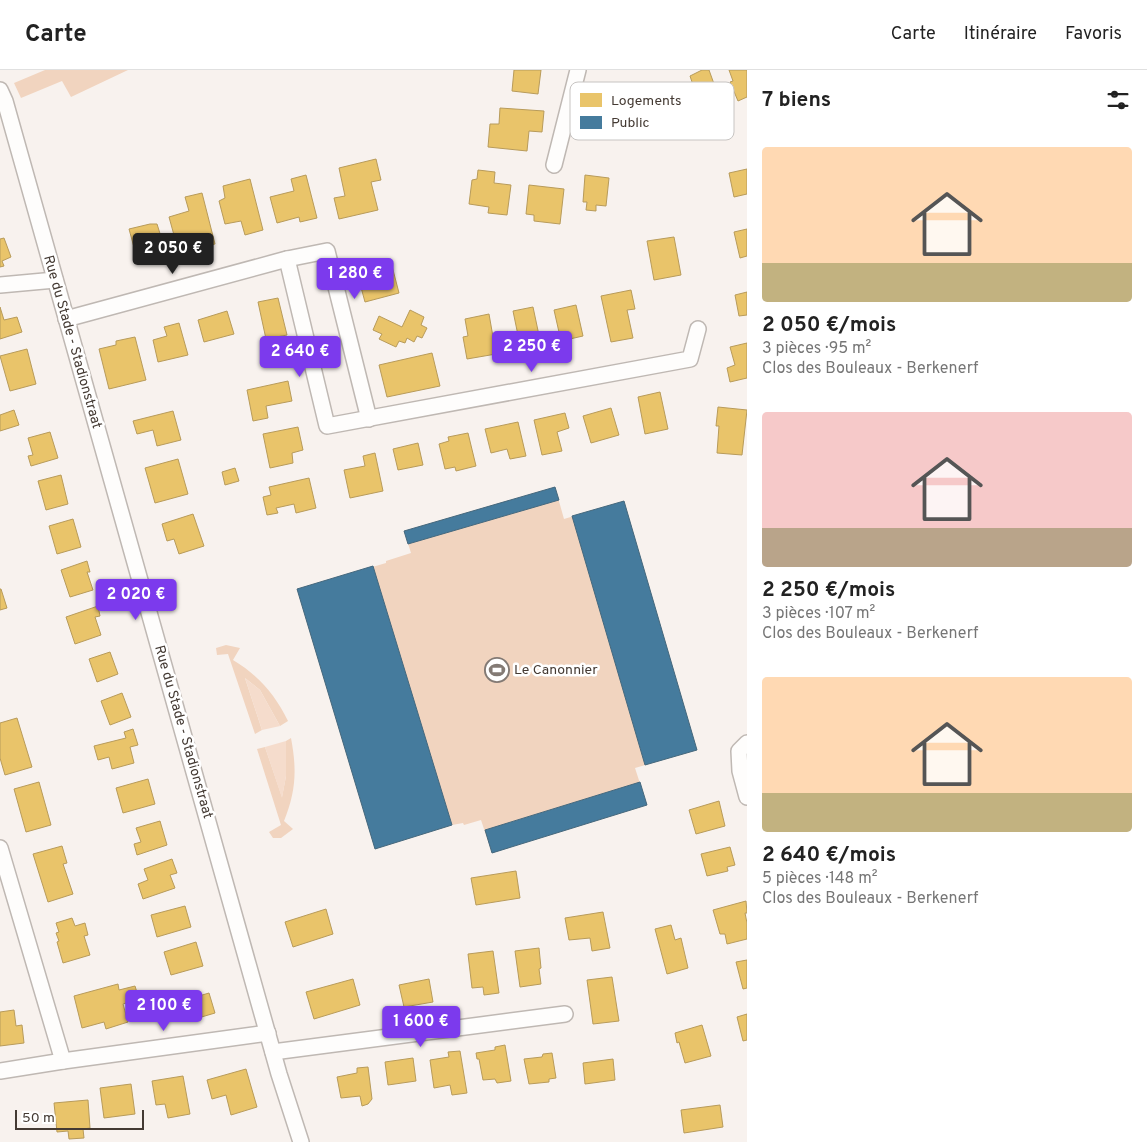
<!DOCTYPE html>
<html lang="fr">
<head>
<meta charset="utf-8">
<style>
	:root { --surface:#fff; --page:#f6f6f6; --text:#222; --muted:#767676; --line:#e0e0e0; --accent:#7c3aed }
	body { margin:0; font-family:Overpass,sans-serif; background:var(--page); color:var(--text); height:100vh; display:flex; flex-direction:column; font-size:19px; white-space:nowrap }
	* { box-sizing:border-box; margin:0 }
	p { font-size:16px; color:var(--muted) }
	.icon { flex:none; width:28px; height:28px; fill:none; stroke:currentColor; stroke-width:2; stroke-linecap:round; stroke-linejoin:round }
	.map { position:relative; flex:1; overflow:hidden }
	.sheet { display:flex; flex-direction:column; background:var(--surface); width:400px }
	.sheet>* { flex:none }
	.scale { position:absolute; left:15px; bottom:12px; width:129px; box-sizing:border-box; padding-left:5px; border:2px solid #443a33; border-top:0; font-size:14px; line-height:18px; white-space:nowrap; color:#443a33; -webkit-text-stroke:4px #fff; paint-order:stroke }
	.price { position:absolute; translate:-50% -42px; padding:0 11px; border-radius:5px; background:var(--accent); color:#fff; font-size:16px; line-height:32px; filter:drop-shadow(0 1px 2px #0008) }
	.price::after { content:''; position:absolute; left:50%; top:30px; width:15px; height:11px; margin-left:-8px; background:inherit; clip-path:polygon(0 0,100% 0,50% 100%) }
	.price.active { background:#222; color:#fff }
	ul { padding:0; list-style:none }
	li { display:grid; align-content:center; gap:10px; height:265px; padding:0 15px }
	li span { display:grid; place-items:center; height:155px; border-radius:5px; color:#555 }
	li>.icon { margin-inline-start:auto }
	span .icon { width:90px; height:90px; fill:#fffc; stroke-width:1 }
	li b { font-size:21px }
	h2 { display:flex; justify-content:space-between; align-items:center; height:60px; padding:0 15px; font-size:21px }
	header { display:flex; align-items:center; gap:30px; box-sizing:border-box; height:70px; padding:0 25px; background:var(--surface); border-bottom:1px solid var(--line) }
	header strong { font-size:24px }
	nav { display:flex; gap:28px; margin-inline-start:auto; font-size:18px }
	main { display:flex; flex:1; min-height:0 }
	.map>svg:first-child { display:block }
	.green { fill:#f1d4bf }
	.water { fill:#f5dccc }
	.homes { fill:#e9c46a; stroke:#b89b5a }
	.public { fill:#457b9d; stroke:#45687d }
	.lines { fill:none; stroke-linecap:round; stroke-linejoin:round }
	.street-casing { stroke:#bfb8b3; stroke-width:18 }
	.street { stroke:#fefdfc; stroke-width:15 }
	.labels { text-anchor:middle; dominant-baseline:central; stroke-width:5; stroke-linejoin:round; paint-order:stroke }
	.street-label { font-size:14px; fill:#443a33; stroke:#fff }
	.poi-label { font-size:14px; fill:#443a33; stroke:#fff; text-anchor:start }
	.key { fill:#fff; stroke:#c7c4c2; stroke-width:1 }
	.key-label { font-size:14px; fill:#443a33 }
</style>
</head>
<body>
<header>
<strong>Carte</strong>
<nav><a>Carte</a><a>Itinéraire</a><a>Favoris</a></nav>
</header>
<main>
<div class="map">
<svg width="747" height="1072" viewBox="0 0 747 1072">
	<rect width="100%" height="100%" fill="#f8f2ee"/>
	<!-- green -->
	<g class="green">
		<path d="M45,0H128L71,27L62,11L21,28L14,13Z"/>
		<path d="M555,417L564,449L624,431L697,680L635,698L647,735L492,783L481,750L464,755L463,753L452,755L375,779L297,519L386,493V491L411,483L404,461Z"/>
		<path d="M226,575L240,578L233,590C258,605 275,624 288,651L280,656L260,620L245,608L262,660L255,664L228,584L217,585L216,578Z"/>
		<path d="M291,668C297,700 296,721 284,751L293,759L281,768H273L269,762L281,755L257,679L265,677L282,727L286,706V671Z"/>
	</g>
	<!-- water -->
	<g class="water">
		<path d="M245,608L260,620L280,656L262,660Z"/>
		<path d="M286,671V706L282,728L265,677Z"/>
	</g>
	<!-- homes -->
	<g class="homes">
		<path d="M514,0H541L538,24L512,21Z"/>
		<path d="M702,0H709L727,50L698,61L683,22L694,18L690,6Z"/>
		<path d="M729,0H747V27L738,31L730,12L733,11Z"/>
		<path d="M500,38L544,41L542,62L529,61L527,81L488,77L490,54H499Z"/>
		<path d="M376,89L381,110L371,112L378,140L339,149L334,128L345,126L339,98Z"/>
		<path d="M747,99V124L734,127L729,103Z"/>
		<path d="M478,100L495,102L494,113L511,115L507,145L488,143L489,137L469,134L472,110L477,109Z"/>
		<path d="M306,105L317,148L300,152L299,147L277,153L270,127L294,121L291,109Z"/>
		<path d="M585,105L609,108L606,136L596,135V141L586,140L587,132H583Z"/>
		<path d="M250,109L263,160L245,165L241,151L225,154L219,131L225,128L223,116Z"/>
		<path d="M529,115L564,119L560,154L534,151V145L526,144Z"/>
		<path d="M202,123L215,174L198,178L196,171L177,176L169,147L189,141L185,127Z"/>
		<path d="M150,154H157L162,170L155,172L159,187L138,192L129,159Z"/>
		<path d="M747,159V186L740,188L734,162Z"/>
		<path d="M674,167L681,205L654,210L647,171Z"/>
		<path d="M4,168L11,187L2,191L4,196L0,197V169Z"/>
		<path d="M392,196L399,223L365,232L359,210L373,207L372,200Z"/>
		<path d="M631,220L635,239L627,240L633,268L611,272L601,226Z"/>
		<path d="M747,222V245L739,246L735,225Z"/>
		<path d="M278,228L287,265L266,269L258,232Z"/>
		<path d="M576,235L583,266L561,271L554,240Z"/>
		<path d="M0,237L4,250L17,247L22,262L0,269Z"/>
		<path d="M533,237L540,270L520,275L513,241Z"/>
		<path d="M410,240L424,247L421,255L427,258L422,268L417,266L414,272L407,268L405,273L399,271L396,277L379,269L382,264L373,260L379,246L402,257Z"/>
		<path d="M227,241L234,264L204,272L198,250Z"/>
		<path d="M489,244L496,284L467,289L463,267L468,266L465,249Z"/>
		<path d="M179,253L188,285L158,292L153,270L167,266L164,257Z"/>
		<path d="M135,267L146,310L109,319L99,279L116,275V271Z"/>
		<path d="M747,273V308L730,312L727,298L735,295L730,277Z"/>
		<path d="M27,279L36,314L10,321L0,286Z"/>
		<path d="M432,283L440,316L387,327L379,295Z"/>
		<path d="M288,311L292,331L266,336L268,348L253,351L247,320Z"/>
		<path d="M660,322L668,359L645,364L638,327Z"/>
		<path d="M718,337L747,340L742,385L717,383L719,356H716Z"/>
		<path d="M611,338L619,365L591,373L583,346Z"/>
		<path d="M14,340L19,355L0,361V345Z"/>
		<path d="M173,341L181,370L157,376L153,360L137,364L133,351Z"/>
		<path d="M565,343L569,358L557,362L562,381L542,385L534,350Z"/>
		<path d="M518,352L526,386L510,389L507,379L491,383L485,359Z"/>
		<path d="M298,357L303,380L292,383L293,393L270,398L263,364Z"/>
		<path d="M50,362L58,388L31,396L28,386L33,385L28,368Z"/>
		<path d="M468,363L476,396L456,401L455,397L445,399L439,374L449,371L448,367Z"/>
		<path d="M418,373L423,395L398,400L393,379Z"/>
		<path d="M375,383L383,421L350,428L344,400L365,396L363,386Z"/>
		<path d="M178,389L188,424L155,433L145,398Z"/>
		<path d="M235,398L239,411L225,415L222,402Z"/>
		<path d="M61,405L68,434L46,440L38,411Z"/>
		<path d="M309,408L316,438L296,443L294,434L276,438L278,443L267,445L263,427L271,425L269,417Z"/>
		<path d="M193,444L204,476L179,484L174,469L167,471L162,454Z"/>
		<path d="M73,449L81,477L57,484L49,456Z"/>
		<path d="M87,491L90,502H87L93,520L70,527L61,500Z"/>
		<path d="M0,519H1L7,538L0,540Z"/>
		<path d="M98,536L100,546L95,547L101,565L75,574L66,547Z"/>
		<path d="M110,582L118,604L97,612L89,589Z"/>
		<path d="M122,623L131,647L110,655L101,631Z"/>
		<path d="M17,648L32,697L5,705L0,688V653Z"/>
		<path d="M133,659L138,675L130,677L134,693L112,699L109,687L98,690L94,676L126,668L124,662Z"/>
		<path d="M148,709L155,734L123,743L116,718Z"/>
		<path d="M39,712L51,755L26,762L14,719Z"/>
		<path d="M719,731L725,756L696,764L689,740Z"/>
		<path d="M160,751L167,775L137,785L134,774L141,772L136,758Z"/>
		<path d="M62,776L67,793L63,794L73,824L48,832L33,784Z"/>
		<path d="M730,777L735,795L727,797L728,801L707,806L701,784Z"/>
		<path d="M172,789L177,803L170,805L175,818L143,829L138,814L148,810L144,799Z"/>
		<path d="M516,801L520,828L476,835L471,808Z"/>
		<path d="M746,831L747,843H745L747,853V869L727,874L725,864H720L713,840Z"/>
		<path d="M185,836L191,857L157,867L151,845Z"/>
		<path d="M326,839L333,864L293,877L285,852Z"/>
		<path d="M603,842L610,878L592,881L590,868L569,870L565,848Z"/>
		<path d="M72,848L75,856L85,853L88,865L84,866L90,885L63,893L57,872L59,871L56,863L59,862L56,853Z"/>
		<path d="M671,855L675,870L681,868L688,898L667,904L655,859Z"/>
		<path d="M196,872L203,896L171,905L164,882Z"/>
		<path d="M539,878L541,898L539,899L541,914L520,917L515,881Z"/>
		<path d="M493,881L499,923L484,925L483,917L472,918L468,884Z"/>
		<path d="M747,890V918L743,919L736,892Z"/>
		<path d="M612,907L619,951L593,954L587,910Z"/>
		<path d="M353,909L360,935L314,949L306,922Z"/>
		<path d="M429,909L433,932L404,937L399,915Z"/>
		<path d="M118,914L119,920L135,916L139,929L123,934L128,952L106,959L104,952L82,958L74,926Z"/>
		<path d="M209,923L215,943L188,951L182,931Z"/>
		<path d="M14,940L16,956L22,955L24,973L0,976V942Z"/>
		<path d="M747,944V970L743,971L737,947Z"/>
		<path d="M702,955L711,986L685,993L679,972L677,973L675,963Z"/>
		<path d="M505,975L511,1011L497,1013L495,1009L483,1010L479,989H477L476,983L495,980V977Z"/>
		<path d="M460,981L467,1023L452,1025L450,1015L434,1018L430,990L449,987L448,982Z"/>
		<path d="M552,983L556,1008L549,1009V1012L529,1014L524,989L542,987L543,984Z"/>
		<path d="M413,988L416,1011L388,1015L385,992Z"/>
		<path d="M613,989L615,1010L585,1014L583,993Z"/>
		<path d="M368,997L372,1029L368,1034L362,1036L360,1026L341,1028L337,1007L357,1003V998Z"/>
		<path d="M246,999L257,1037L231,1045L226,1025L212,1029L207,1010Z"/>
		<path d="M183,1006L190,1044L168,1048L165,1034L156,1035L152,1011Z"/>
		<path d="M131,1014L135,1044L104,1048L100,1018Z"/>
		<path d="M88,1030L90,1058L83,1059L84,1068L69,1069L68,1061L57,1062L54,1033Z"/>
		<path d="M720,1035L723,1057L684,1063L681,1040Z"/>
	</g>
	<!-- public -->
	<g class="public">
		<path d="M555,417L559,430L408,474L404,461Z"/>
		<path d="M624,431L697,680L645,695L572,446Z"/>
		<path d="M373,496L452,755L375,779L297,519Z"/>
		<path d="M640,712L647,735L492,783L485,760Z"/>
	</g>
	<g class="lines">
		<defs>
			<g id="street">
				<path d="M0,20L5,31L279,1004L301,1072"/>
				<path d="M554,95L578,0"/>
				<path d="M287,189L327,356L690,289L698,259"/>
				<path d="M0,215L55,210"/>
				<path d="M66,249L287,189L327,181L369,349"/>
				<path d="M747,673L739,681L740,701L747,727"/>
				<path d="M0,778L63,991"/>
				<path d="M273,982L565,944"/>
				<path d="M0,1001L63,991L268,963"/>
			</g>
		</defs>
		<!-- street casing -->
		<use href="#street" class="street-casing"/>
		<!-- street -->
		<use href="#street" class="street"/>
	</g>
	<!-- icons -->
	<defs>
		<symbol id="stadium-ring" viewBox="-11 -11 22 22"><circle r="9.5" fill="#fff" stroke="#837a74" stroke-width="1.5"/><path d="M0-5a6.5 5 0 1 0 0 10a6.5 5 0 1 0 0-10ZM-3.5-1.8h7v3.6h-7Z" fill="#837a74"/></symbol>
	</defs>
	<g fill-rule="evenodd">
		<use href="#stadium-ring" x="483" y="586" width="28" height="28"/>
	</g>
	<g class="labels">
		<!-- street labels -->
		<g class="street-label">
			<text transform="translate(72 272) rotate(74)">Rue du Stade - Stadionstraat</text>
			<text transform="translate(183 662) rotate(74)">Rue du Stade - Stadionstraat</text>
		</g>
		<!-- poi labels -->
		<g class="poi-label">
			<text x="514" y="600">Le Canonnier</text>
		</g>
	</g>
	<!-- legend -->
	<rect x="570" y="12" width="164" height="58" rx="8" class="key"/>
	<rect x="580" y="23" width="22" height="14" fill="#e9c46a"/>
	<rect x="580" y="46" width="22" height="13" fill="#457b9d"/>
	<g class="key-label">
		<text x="611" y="35">Logements</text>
		<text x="611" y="57">Public</text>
	</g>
</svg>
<div class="scale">50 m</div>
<b class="price active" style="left:173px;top:205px">2 050 €</b>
<b class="price" style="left:355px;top:230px">1 280 €</b>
<b class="price" style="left:532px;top:303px">2 250 €</b>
<b class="price" style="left:300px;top:308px">2 640 €</b>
<b class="price" style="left:136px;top:551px">2 020 €</b>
<b class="price" style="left:164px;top:962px">2 100 €</b>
<b class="price" style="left:421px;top:978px">1 600 €</b>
</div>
<section class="sheet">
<h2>7 biens<svg class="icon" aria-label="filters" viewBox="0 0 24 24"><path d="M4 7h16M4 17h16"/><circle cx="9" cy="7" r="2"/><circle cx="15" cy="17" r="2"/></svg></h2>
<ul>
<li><span style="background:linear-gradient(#ffd9b3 75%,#c2b280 0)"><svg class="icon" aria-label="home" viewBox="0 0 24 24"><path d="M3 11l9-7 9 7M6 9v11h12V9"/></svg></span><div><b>2 050 €/mois</b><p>3 pièces · 95 m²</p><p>Clos des Bouleaux - Berkenerf</p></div></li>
<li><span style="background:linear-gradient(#f6c9c9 75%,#b9a48a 0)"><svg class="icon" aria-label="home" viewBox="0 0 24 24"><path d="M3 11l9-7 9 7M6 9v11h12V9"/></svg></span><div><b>2 250 €/mois</b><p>3 pièces · 107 m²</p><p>Clos des Bouleaux - Berkenerf</p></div></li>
<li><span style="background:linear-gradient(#ffd9b3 75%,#c2b280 0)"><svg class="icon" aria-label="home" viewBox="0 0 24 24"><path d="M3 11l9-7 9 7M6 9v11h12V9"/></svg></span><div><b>2 640 €/mois</b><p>5 pièces · 148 m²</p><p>Clos des Bouleaux - Berkenerf</p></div></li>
</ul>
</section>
</main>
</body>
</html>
